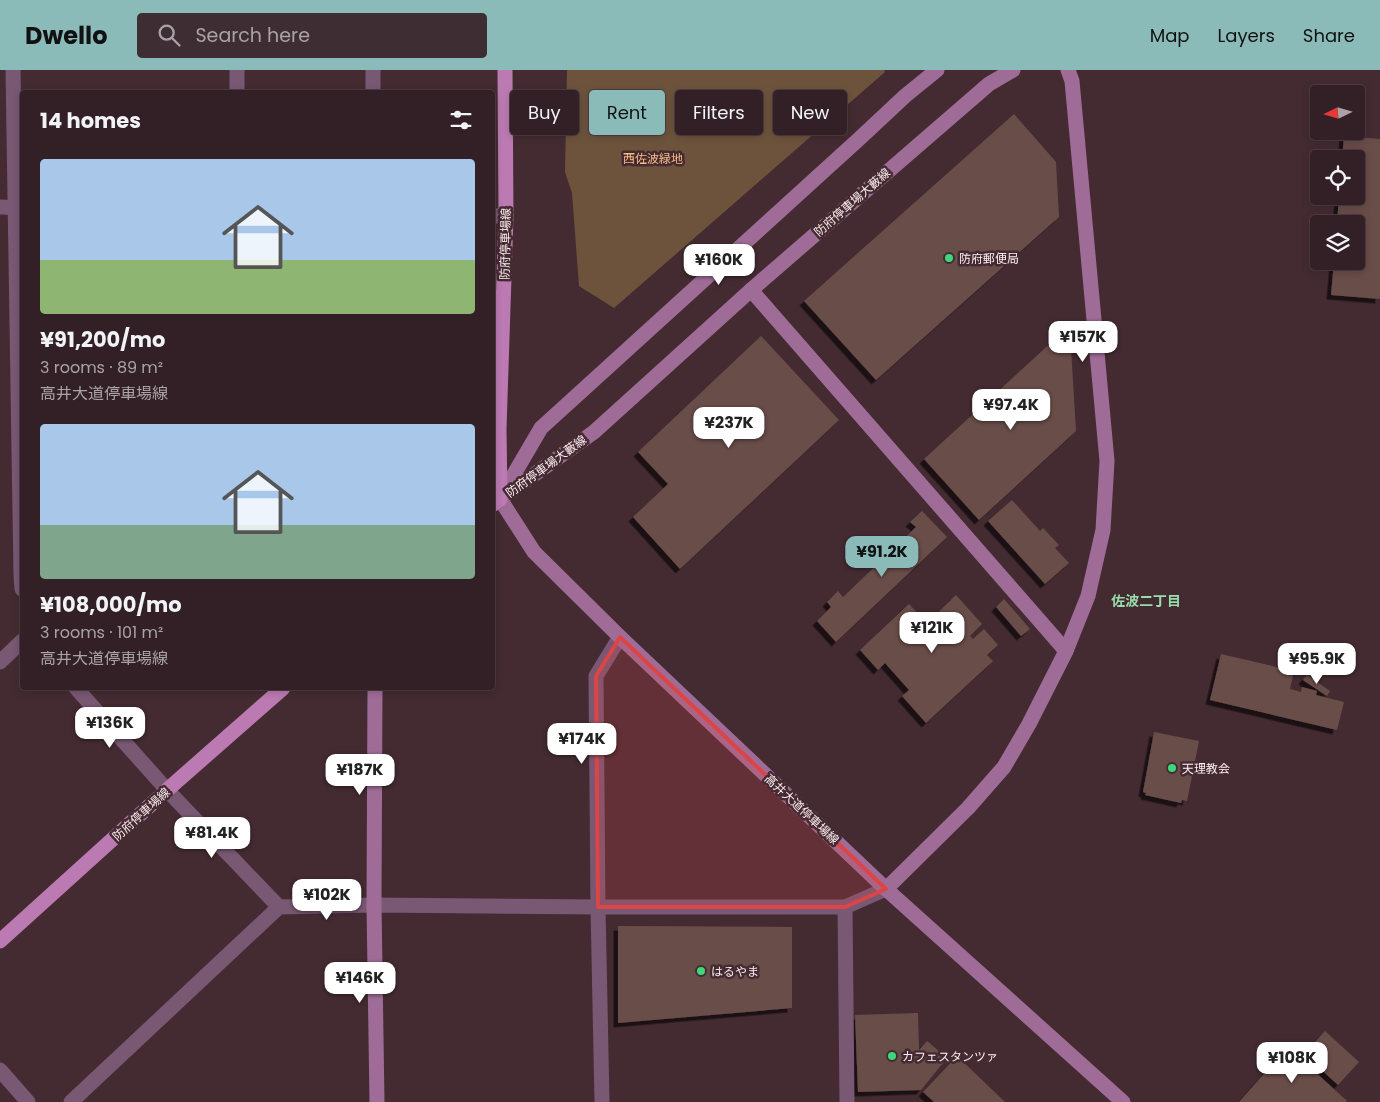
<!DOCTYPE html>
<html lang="en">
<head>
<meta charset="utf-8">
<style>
	:root { --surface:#332026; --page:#3e2d32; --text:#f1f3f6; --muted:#a9a3a7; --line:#4e3e43; --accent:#8bbbb9 }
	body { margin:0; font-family:Poppins,"Noto Sans JP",sans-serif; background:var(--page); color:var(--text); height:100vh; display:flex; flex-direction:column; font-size:19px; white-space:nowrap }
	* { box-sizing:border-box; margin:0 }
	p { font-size:16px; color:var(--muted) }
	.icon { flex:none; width:28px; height:28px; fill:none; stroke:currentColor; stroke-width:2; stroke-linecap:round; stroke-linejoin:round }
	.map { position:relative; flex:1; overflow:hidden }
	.sheet { position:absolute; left:20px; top:20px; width:475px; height:600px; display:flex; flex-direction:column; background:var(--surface); border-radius:5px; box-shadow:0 2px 8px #0003,0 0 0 1px var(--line) }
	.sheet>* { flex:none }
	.banner { position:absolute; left:510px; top:20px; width:475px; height:45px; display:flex; gap:10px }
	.needle { width:32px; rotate:265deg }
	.fabs { position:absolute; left:1310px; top:15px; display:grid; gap:10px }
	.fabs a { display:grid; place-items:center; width:55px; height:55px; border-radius:5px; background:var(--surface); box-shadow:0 2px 8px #0003,0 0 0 1px var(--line); font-size:25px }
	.price { position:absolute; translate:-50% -42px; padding:0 11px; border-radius:10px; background:#fff; color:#222; font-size:16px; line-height:32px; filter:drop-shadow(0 1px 2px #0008) }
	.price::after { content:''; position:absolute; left:50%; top:30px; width:15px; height:11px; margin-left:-8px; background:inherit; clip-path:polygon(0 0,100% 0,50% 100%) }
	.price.active { background:var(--accent); color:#111 }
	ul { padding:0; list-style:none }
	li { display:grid; align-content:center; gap:10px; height:265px; padding:0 20px }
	li span { display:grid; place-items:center; height:155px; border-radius:5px; color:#555 }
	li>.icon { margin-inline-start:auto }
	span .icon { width:90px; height:90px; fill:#fffc; stroke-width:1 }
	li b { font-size:21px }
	h2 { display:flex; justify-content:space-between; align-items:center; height:60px; padding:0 20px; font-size:21px }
	.pill { padding:0 18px; border-radius:5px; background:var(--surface); box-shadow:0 2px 8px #0003,0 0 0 1px var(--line); font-size:18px; line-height:45px }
	.pill.active { background:var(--accent); color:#111 }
	header { display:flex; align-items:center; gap:30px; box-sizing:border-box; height:70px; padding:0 25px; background:var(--accent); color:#111 }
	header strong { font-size:24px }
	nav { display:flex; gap:28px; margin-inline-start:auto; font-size:18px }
	.search { width:350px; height:45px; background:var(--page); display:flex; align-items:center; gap:12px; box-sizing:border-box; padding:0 18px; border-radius:5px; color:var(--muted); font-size:19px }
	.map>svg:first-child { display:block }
	.green { fill:#6d533c }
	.building { fill:#694e48; filter:url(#shadow) }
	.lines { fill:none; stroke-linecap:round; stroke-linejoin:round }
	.street { stroke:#795874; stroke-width:15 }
	.secondary { stroke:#9f6c97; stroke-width:15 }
	.primary { stroke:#bc7ab2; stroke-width:15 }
	.marked { fill:#dc4546; fill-opacity:0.2; stroke:#dc4546; stroke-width:4; stroke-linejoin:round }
	.poi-dot { fill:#3ed77d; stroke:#442b32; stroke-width:2 }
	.labels { text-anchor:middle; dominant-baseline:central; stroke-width:5; stroke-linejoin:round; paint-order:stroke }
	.park-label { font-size:12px; fill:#f8bb84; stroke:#442b32 }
	.street-label { font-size:12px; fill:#fdecf0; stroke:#442b32 }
	.poi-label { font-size:12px; fill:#fdecf0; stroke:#442b32; text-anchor:start }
	.neighbourhood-label { font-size:14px; font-weight:bold; fill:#96ddaa; stroke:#442b32 }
</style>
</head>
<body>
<header>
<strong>Dwello</strong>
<div class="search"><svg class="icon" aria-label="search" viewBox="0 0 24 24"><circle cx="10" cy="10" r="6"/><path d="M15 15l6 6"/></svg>Search here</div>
<nav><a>Map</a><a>Layers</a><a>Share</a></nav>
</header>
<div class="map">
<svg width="1380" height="1032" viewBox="0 0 1380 1032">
	<defs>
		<filter id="shadow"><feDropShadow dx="-4.5" dy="4.5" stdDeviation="0" flood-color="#0009"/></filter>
	</defs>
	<rect width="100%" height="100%" fill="#442b32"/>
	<!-- green -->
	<path class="green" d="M567,0H884L885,2L614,238L579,216L572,123L565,102Z"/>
	<!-- building -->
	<g class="building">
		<path d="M1014,44L1056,92L1059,147L876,310L804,231Z"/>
		<path d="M1344,66L1380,69V229L1331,225L1334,191H1356V154H1337L1339,126H1356V89H1342Z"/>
		<path d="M1067,258L1070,262L1076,361L979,450L924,389Z"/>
		<path d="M761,266L839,350L680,499L633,447L668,414L638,382Z"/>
		<path d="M1012,430L1040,461L1043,458L1059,475L1055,478L1069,493L1045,514L988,451Z"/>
		<path d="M922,441L947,467L836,572L817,551L831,537L827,532L838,521L843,527L916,457L910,452Z"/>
		<path d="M956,525L982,554L970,566L973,569L984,559L998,575L987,585L993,591L926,653L902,626L909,620L885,593L878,600L860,580L909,534L927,553Z"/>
		<path d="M1004,529L1030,559L1021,566L996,537Z"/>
		<path d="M1221,584L1294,601L1290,619L1301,622L1302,617L1317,621L1316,625L1344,632L1337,660L1210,630Z"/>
		<path d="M1307,605L1330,621L1327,626L1303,610Z"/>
		<path d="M1154,662L1199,671L1187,731L1182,730L1181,733L1145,725L1146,723L1143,722Z"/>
		<path d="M618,856L792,857V938L618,953Z"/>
		<path d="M918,943L919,980L927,971L947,988L921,1020L858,1022L855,945Z"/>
		<path d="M1325,961L1359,992L1338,1015L1304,984Z"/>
		<path d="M1288,977L1347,1031L1346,1032H1239Z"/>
		<path d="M957,986L1005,1032H934L923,1022Z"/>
	</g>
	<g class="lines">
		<!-- street -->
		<g class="street">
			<path d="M13,0L21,505L22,519"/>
			<path d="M237,0V22"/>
			<path d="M373,22V0"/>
			<path d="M0,137L22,138"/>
			<path d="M492,146H506"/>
			<path d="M0,592L22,571"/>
			<path d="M76,618L167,720L279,837"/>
			<path d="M0,1000L28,1032"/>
			<path d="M71,1032L279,837L374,835L598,837H845"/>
			<path d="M602,1032L598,837L596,606L620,567"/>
			<path d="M847,1032L845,837L886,819"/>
		</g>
		<!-- secondary -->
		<g class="secondary">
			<path d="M751,220L1066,581"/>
			<path d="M503,423L541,358L859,69L905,26L937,0"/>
			<path d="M500,429L534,482L620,567L886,819L1123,1032"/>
			<path d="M500,429L594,362L751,220L989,14L1013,0"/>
			<path d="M375,618L374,835L377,1032"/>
			<path d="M886,819L968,738L1004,697L1029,654L1066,581L1088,526L1103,460L1107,391L1072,11L1068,0"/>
		</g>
		<!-- primary -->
		<g class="primary">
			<path d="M492,435L500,429L499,359L506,146L505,0"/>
			<path d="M0,871L167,720L283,618"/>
		</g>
	</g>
	<!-- marked area -->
	<path class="marked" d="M620,567L886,819L845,837H598L596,606Z"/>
	<!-- markers -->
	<g class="poi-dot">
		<circle cx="949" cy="188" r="5"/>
		<circle cx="1172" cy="698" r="5"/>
		<circle cx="701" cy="901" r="5"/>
		<circle cx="892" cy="986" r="5"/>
	</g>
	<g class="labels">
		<!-- park labels -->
		<g class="park-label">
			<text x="653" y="88">西佐波緑地</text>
		</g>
		<!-- street labels -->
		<g class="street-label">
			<text transform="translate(852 132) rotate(-41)">防府停車場大藪線</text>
			<text transform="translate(505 174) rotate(-89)">防府停車場線</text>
			<text transform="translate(546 396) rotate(-36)">防府停車場大藪線</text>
			<text transform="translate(802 739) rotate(43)">高井大道停車場線</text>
			<text transform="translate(141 744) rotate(-42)">防府停車場線</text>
		</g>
		<!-- poi labels -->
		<g class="poi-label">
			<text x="959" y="188">防府郵便局</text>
			<text x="1182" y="698">天理教会</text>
			<text x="711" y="901">はるやま</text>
			<text x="902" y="986">カフェスタンツァ</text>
		</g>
		<!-- neighbourhood labels -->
		<g class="neighbourhood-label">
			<text x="1146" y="531">佐波二丁目</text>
		</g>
	</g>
</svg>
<div class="fabs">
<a><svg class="needle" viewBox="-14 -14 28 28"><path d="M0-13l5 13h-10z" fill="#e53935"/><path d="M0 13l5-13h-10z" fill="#a9a3a7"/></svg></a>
<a><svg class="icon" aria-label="locate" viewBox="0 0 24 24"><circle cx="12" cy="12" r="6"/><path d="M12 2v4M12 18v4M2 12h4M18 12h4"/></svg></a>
<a><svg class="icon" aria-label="layers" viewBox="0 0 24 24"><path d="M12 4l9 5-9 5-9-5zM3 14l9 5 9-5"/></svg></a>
</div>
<b class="price" style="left:719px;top:216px">¥160K</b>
<b class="price" style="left:1083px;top:293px">¥157K</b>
<b class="price" style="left:1011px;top:361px">¥97.4K</b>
<b class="price" style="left:729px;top:379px">¥237K</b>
<b class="price active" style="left:882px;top:508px">¥91.2K</b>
<b class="price" style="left:932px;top:584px">¥121K</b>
<b class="price" style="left:1317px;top:615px">¥95.9K</b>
<b class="price" style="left:110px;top:679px">¥136K</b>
<b class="price" style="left:582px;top:695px">¥174K</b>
<b class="price" style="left:360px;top:726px">¥187K</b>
<b class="price" style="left:212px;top:789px">¥81.4K</b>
<b class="price" style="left:327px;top:851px">¥102K</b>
<b class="price" style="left:360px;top:934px">¥146K</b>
<b class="price" style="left:1292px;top:1014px">¥108K</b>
<div class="banner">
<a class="pill">Buy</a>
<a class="pill active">Rent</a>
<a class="pill">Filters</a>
<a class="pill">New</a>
</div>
<section class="sheet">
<h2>14 homes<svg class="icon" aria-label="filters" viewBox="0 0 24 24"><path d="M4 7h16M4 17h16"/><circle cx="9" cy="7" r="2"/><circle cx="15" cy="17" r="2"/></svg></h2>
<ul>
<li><span style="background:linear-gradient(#a9c7e8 65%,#8fb573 0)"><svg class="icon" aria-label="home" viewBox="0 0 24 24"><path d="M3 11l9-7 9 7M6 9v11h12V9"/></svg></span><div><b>¥91,200/mo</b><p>3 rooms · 89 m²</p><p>高井大道停車場線</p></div></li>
<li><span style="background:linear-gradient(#a9c7e8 65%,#7fa58c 0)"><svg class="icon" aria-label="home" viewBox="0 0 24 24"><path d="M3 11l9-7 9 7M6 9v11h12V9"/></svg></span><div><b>¥108,000/mo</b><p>3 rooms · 101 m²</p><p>高井大道停車場線</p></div></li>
</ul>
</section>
</div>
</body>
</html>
